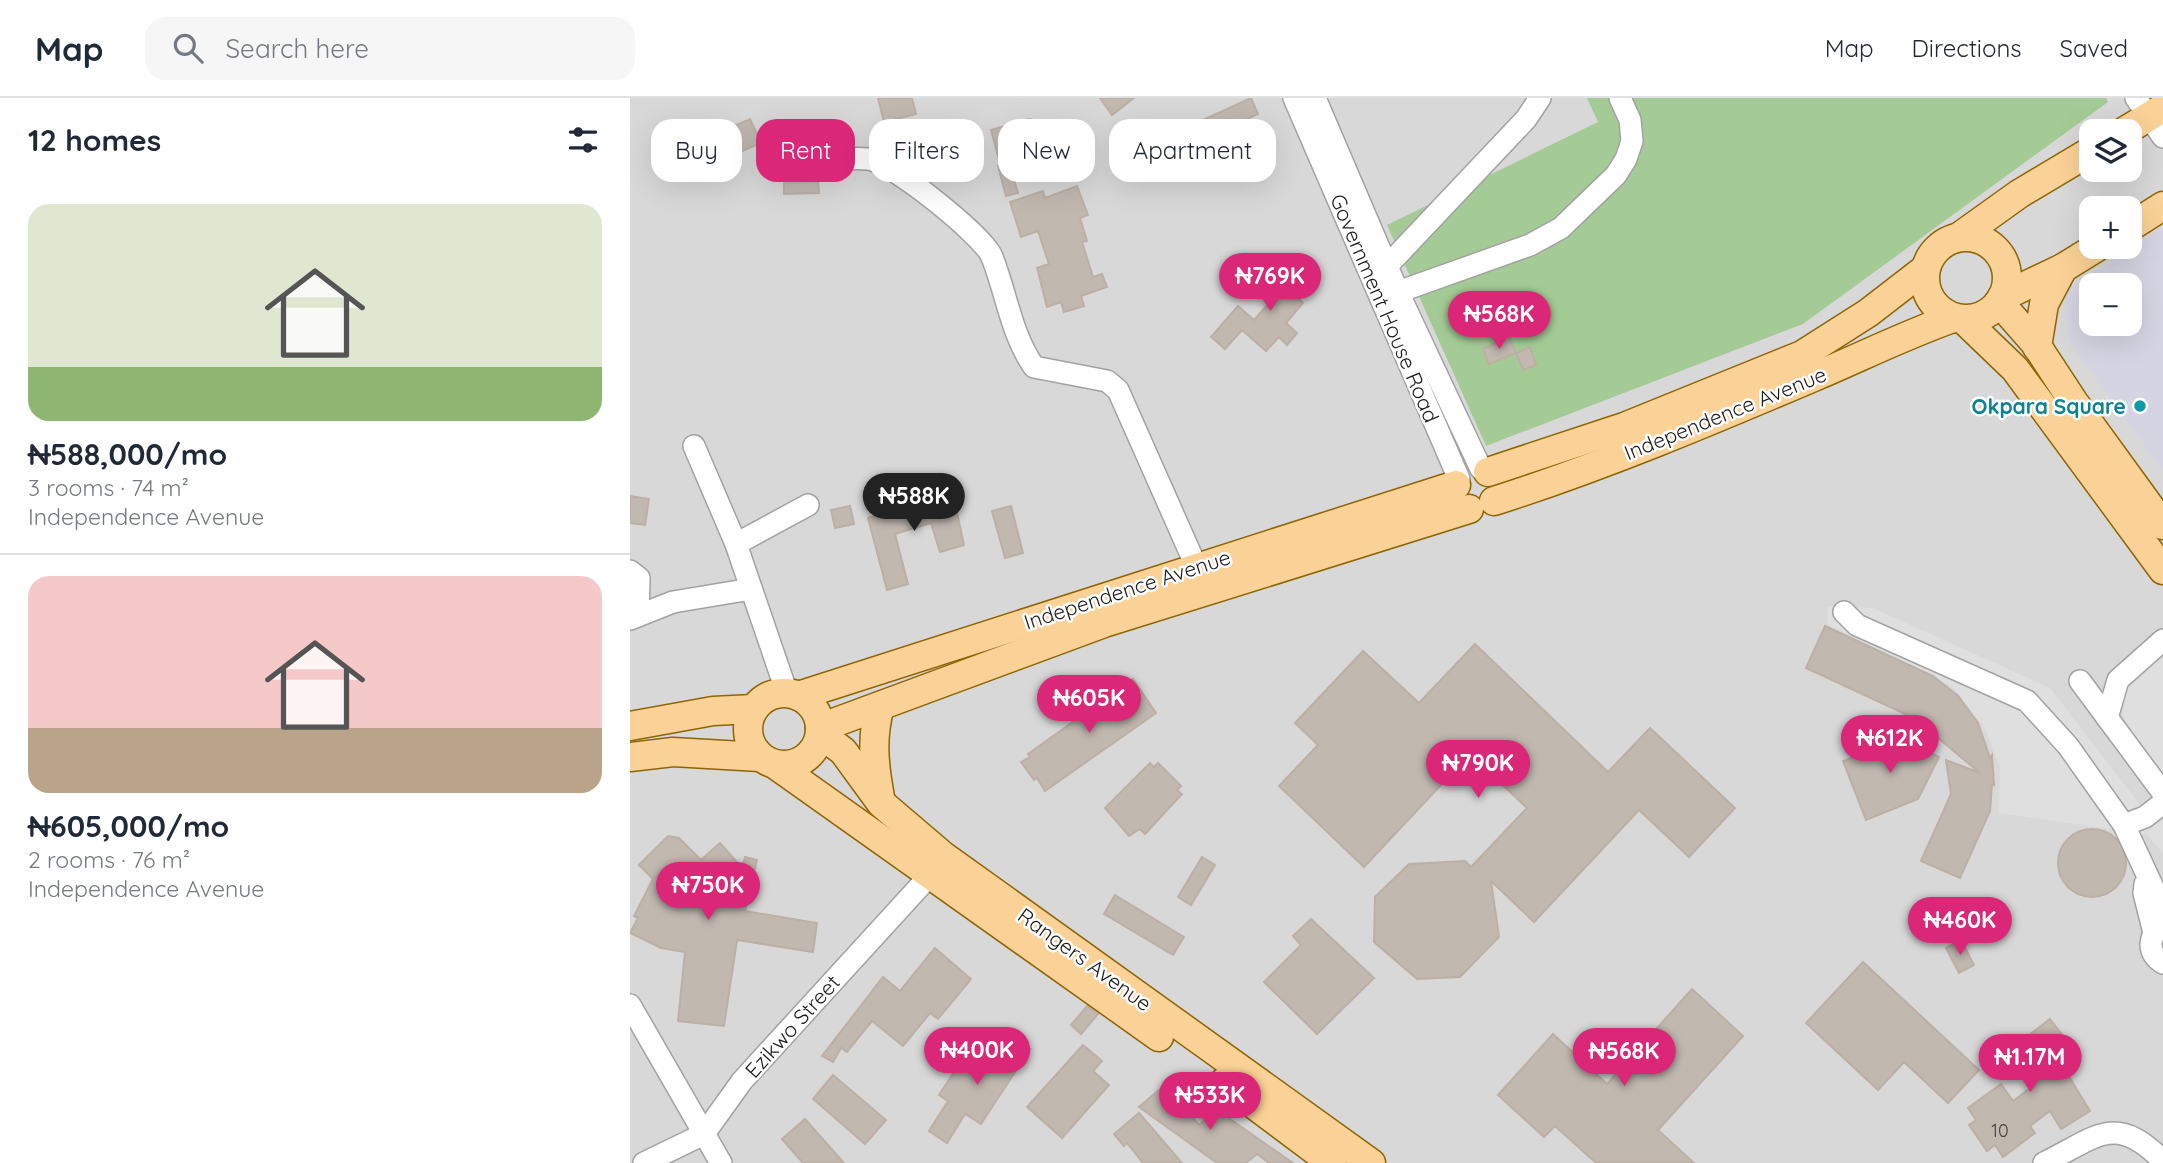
<!DOCTYPE html>
<html lang="en">
<head>
<meta charset="utf-8">
<style>
	:root { --surface:#fff; --page:#f6f6f7; --text:#1f2937; --muted:#747a83; --line:#e0e1e3; --accent:#db2777 }
	body { margin:0; font-family:Quicksand,sans-serif; background:var(--page); color:var(--text); height:100vh; display:flex; flex-direction:column; font-size:26px; white-space:nowrap }
	* { box-sizing:border-box; margin:0 }
	p { font-size:23px; color:var(--muted) }
	.icon { flex:none; width:38px; height:38px; fill:none; stroke:currentColor; stroke-width:2; stroke-linecap:round; stroke-linejoin:round }
	.map { position:relative; flex:1; overflow:hidden }
	.drawer { display:flex; flex-direction:column; background:var(--surface); width:630px }
	.drawer>* { flex:none }
	.banner { position:absolute; left:21px; top:21px; width:665px; height:63px; display:flex; gap:14px }
	.fabs { position:absolute; left:1449px; top:21px; display:grid; gap:14px }
	.fabs a { display:grid; place-items:center; width:63px; height:63px; border-radius:14px; background:var(--surface); box-shadow:0 7px 28px #0002; font-size:35px }
	.price { position:absolute; translate:-50% -60px; padding:0 16px; border-radius:24px; background:var(--accent); color:#fff; font-size:23px; line-height:46px; filter:drop-shadow(0 2px 4px #0008) }
	.price::after { content:''; position:absolute; left:50%; top:42px; width:21px; height:16px; margin-left:-10px; background:inherit; clip-path:polygon(0 0,100% 0,50% 100%) }
	.price.active { background:#222; color:#fff }
	ul { padding:0; list-style:none }
	li { display:grid; align-content:center; gap:14px; height:371px; padding:0 28px }
	li+li { border-top:2px solid var(--line) }
	li span { display:grid; place-items:center; height:217px; border-radius:21px; color:#555 }
	li>.icon { margin-inline-start:auto }
	span .icon { width:126px; height:126px; fill:#fffc; stroke-width:1 }
	li b { font-size:30px }
	h2 { display:flex; justify-content:space-between; align-items:center; height:84px; padding:0 28px; font-size:30px }
	.pill { padding:0 24px; border-radius:21px; background:var(--surface); box-shadow:0 7px 28px #0002; font-size:24px; line-height:63px }
	.pill.active { background:var(--accent); color:#fff }
	header { display:flex; align-items:center; gap:42px; box-sizing:border-box; height:98px; padding:0 35px; background:var(--surface); border-bottom:2px solid var(--line) }
	header strong { font-size:33px }
	nav { display:flex; gap:38px; margin-inline-start:auto; font-size:24px }
	.search { width:490px; height:63px; background:var(--page); display:flex; align-items:center; gap:18px; box-sizing:border-box; padding:0 24px; border-radius:21px; color:var(--muted); font-size:26px }
	main { display:flex; flex:1; min-height:0 }
	.map>svg:first-child { display:block }
	.residential { fill:#d9d8d8; fill-rule:evenodd }
	.forest { fill:#a4cb95 }
	.parking { fill:#dfdfdf }
	.plaza { fill:#d5d4e2; fill-rule:evenodd }
	.building { fill:#c1b8b0; stroke:#bdafa3; stroke-width:2 }
	.lines { fill:none; stroke-linecap:round; stroke-linejoin:round }
	.minor-casing { stroke:#a2a2a2; stroke-width:24 }
	.major-casing { stroke:#8f6402; stroke-width:31 }
	.minor { stroke:#fff; stroke-width:21 }
	.major { stroke:#fad297; stroke-width:28 }
	.culture-dot { fill:#0f9aa8; stroke:#fff; stroke-width:2.5 }
	.labels { text-anchor:middle; dominant-baseline:central; stroke-width:5; stroke-linejoin:round; paint-order:stroke }
	.number-label { font-size:18px; fill:#444240 }
	.street-label { font-size:21px; fill:#1b1b1b; stroke:#fff }
	.culture-label { font-size:21px; font-weight:bold; fill:#0d838f; stroke:#fff; text-anchor:end }
</style>
</head>
<body>
<header>
<strong>Map</strong>
<div class="search"><svg class="icon" aria-label="search" viewBox="0 0 24 24"><circle cx="10" cy="10" r="6"/><path d="M15 15l6 6"/></svg>Search here</div>
<nav><a>Map</a><a>Directions</a><a>Saved</a></nav>
</header>
<main>
<section class="drawer">
<h2>12 homes<svg class="icon" aria-label="filters" viewBox="0 0 24 24"><path d="M4 7h16M4 17h16"/><circle cx="9" cy="7" r="2"/><circle cx="15" cy="17" r="2"/></svg></h2>
<ul>
<li><span style="background:linear-gradient(#dfe7d0 75%,#8fb573 0)"><svg class="icon" aria-label="home" viewBox="0 0 24 24"><path d="M3 11l9-7 9 7M6 9v11h12V9"/></svg></span><div><b>₦588,000/mo</b><p>3 rooms · 74 m²</p><p>Independence Avenue</p></div></li>
<li><span style="background:linear-gradient(#f6c9c9 70%,#b9a48a 0)"><svg class="icon" aria-label="home" viewBox="0 0 24 24"><path d="M3 11l9-7 9 7M6 9v11h12V9"/></svg></span><div><b>₦605,000/mo</b><p>2 rooms · 76 m²</p><p>Independence Avenue</p></div></li>
</ul>
</section>
<div class="map">
<svg width="1533" height="1065" viewBox="0 0 1533 1065">
	<rect width="100%" height="100%" fill="#ece8e0"/>
	<!-- residential -->
	<path class="residential" d="M0,0H1533V1065H0ZM1461,33H1500V72H1461ZM1461,110H1500V149H1461ZM1461,187H1500V226H1461Z"/>
	<!-- forest -->
	<path class="forest" d="M957,0H1476L1478,4L1173,226L856,348L757,127L968,24Z"/>
	<!-- parking -->
	<g class="parking">
		<path d="M1198,509L1243,510L1420,590L1511,708L1533,695V756L1517,736L1369,715L1370,669L1355,631L1324,589L1197,526Z"/>
		<path d="M1533,558V685L1492,627L1497,586Z"/>
	</g>
	<!-- plaza -->
	<path class="plaza" d="M1533,130V372L1440,244L1435,194ZM1461,187H1500V226H1461Z"/>
	<!-- building -->
	<g class="building">
		<path d="M248,0H282L286,16L254,24Z"/>
		<path d="M470,0H504L482,17Z"/>
		<path d="M621,0L628,16L568,44L560,28Z"/>
		<path d="M120,21L131,45L105,56L95,32Z"/>
		<path d="M400,21L407,49L394,52L396,58L370,65L361,32Z"/>
		<path d="M379,65L388,95L376,98L368,68Z"/>
		<path d="M188,84L189,95L154,96V85Z"/>
		<path d="M447,88L458,117L450,120L457,143L452,144L463,179L472,176L477,189L451,198L454,208L434,214L431,204L417,209L407,170L419,166L408,133L391,139L380,104L413,93L415,100Z"/>
		<path d="M673,157L686,169L670,188L675,192L668,200L673,205L656,225L667,235L657,247L649,239L636,253L612,232L595,251L581,239L608,208L624,222L655,187L651,183Z"/>
		<path d="M879,239L886,255L859,266L853,251Z"/>
		<path d="M900,249L906,267L893,272L886,255Z"/>
		<path d="M323,396L334,447L310,454L301,425L265,436L278,486L257,492L238,420L276,409L274,404L288,400L290,405Z"/>
		<path d="M0,398L19,401L15,427L0,425Z"/>
		<path d="M220,408L224,426L205,430L201,412Z"/>
		<path d="M381,408L393,455L375,460L362,413Z"/>
		<path d="M1195,528L1303,578L1328,598L1348,625L1360,660L1362,657L1364,687L1362,686L1360,713L1330,780L1291,763L1321,696L1316,662L1350,675L1284,620L1176,570Z"/>
		<path d="M845,546L978,674L1020,630L1105,710L1059,759L1009,712L904,824L861,783L869,839L830,879L787,881L744,844L745,799L779,766L835,763L841,769L897,710L840,656L734,769L649,688L688,647L665,625L733,553L789,605Z"/>
		<path d="M503,581L526,615L415,693L407,680L404,682L391,664L400,659L398,656Z"/>
		<path d="M1254,632L1309,659L1288,701L1236,722L1213,663L1259,645Z"/>
		<path d="M520,665L524,669L528,665L551,688L547,692L552,696L515,736L510,731L499,738L475,710Z"/>
		<circle cx="1462" cy="765" r="34"/>
		<path d="M38,738L49,740L71,762L90,745L112,770L115,759L127,762L115,813L187,825L183,854L107,842L94,928L48,923L55,854L31,850L0,835L8,820L4,818L23,781L9,767Z"/>
		<path d="M572,759L585,767L561,807L548,799Z"/>
		<path d="M485,797L554,839L543,857L474,816Z"/>
		<path d="M681,821L744,880L687,936L634,884L671,847L663,838Z"/>
		<path d="M1331,842L1344,867L1329,875L1316,850Z"/>
		<path d="M305,850L341,881L308,921L300,915L273,948L242,923L217,954L211,950L203,964L192,958L253,879L270,893Z"/>
		<path d="M1233,864L1349,972L1318,1005L1274,964L1248,992L1176,925Z"/>
		<path d="M1062,891L1113,938L1028,1032L1064,1065H966L925,1028L914,1039L868,997L923,936L977,986Z"/>
		<path d="M457,908L468,916L451,936L441,927Z"/>
		<path d="M1420,921L1441,948L1427,959L1460,1013L1431,1031L1420,1013L1400,1028L1405,1035L1373,1059L1365,1047L1357,1053L1339,1027L1346,1022L1338,1010L1371,986L1383,1003L1404,987L1378,953Z"/>
		<path d="M381,940L400,951L351,1026L335,1016L317,1045L299,1033L318,1003L309,997L337,954L339,955L345,947L368,962Z"/>
		<path d="M453,947L472,963L463,973L479,987L432,1040L397,1009Z"/>
		<path d="M203,977L256,1022L235,1046L183,1001Z"/>
		<path d="M535,987L569,1027L587,1012L663,1065H639L627,1056L616,1065H587L509,1009Z"/>
		<path d="M509,1015L552,1065H513L497,1045L494,1048L484,1036Z"/>
		<path d="M175,1021L214,1065H173L152,1041Z"/>
	</g>
	<g class="lines">
		<defs>
			<g id="minor">
				<path d="M664,0L829,381"/>
				<path d="M685,0L768,194L851,371"/>
				<path d="M1506,0L1533,39"/>
				<path d="M179,64C198,63 219,59 238,61C260,63 354,138 362,159C377,197 381,236 404,269L477,283L488,292L566,468"/>
				<path d="M758,167L896,21L910,0"/>
				<path d="M768,194L900,147L931,130L986,77L996,61L1002,43L1000,22L990,0"/>
				<path d="M64,348L106,446L157,595"/>
				<path d="M106,446L178,407"/>
				<path d="M0,473L9,480L8,518"/>
				<path d="M1214,514L1227,527L1397,603L1438,648L1494,727L1533,811"/>
				<path d="M0,521L43,504L121,491"/>
				<path d="M1450,583L1533,695"/>
				<path d="M1477,620L1488,582L1533,542"/>
				<path d="M1494,727L1515,719L1533,705"/>
				<path d="M1515,786L1514,795L1524,835"/>
				<path d="M1533,828C1517,837 1517,856 1533,865"/>
				<path d="M0,907L91,1065"/>
				<path d="M14,1065L74,1036L112,983L302,775"/>
				<path d="M1414,1065C1467,1039 1485,1014 1533,1063"/>
			</g>
			<g id="major">
				<path d="M1495,33L1533,10"/>
				<path d="M1500,129L1533,108"/>
				<circle cx="1336" cy="180" r="41"/>
				<path d="M1329,139L1389,96L1461,53"/>
				<path d="M1372,199L1433,170L1467,149"/>
				<path d="M1369,204L1405,245L1443,303L1533,427"/>
				<path d="M1334,222L1385,271L1533,472"/>
				<path d="M1407,249L1414,206L1433,170"/>
				<path d="M858,374L994,329L1172,257L1238,215L1295,171"/>
				<path d="M864,403C974,368 1080,323 1186,278C1233,258 1275,237 1323,220"/>
				<circle cx="154" cy="631" r="36"/>
				<path d="M168,598L826,387"/>
				<path d="M0,628L83,613L124,611"/>
				<path d="M190,630L474,525L839,411"/>
				<path d="M190,636L213,653L251,705L312,757L741,1065"/>
				<path d="M0,659L43,654L130,659"/>
				<path d="M146,667L529,939"/>
				<path d="M250,699C244,667 241,640 250,608"/>
				<path d="M594,984L702,1065"/>
			</g>
		</defs>
		<!-- minor casing -->
		<use href="#minor" class="minor-casing"/>
		<!-- major casing -->
		<use href="#major" class="major-casing"/>
		<!-- minor -->
		<use href="#minor" class="minor"/>
		<!-- major -->
		<use href="#major" class="major"/>
	</g>
	<!-- markers -->
	<circle class="culture-dot" cx="1510" cy="308" r="7"/>
	<g class="labels">
		<!-- number labels -->
		<g class="number-label">
			<text x="1370" y="1032">10</text>
		</g>
		<!-- street labels -->
		<g class="street-label">
			<text transform="translate(755 210) rotate(67)">Government House Road</text>
			<text transform="translate(1095 315) rotate(-22)">Independence Avenue</text>
			<text transform="translate(497 491) rotate(-18)">Independence Avenue</text>
			<text transform="translate(455 861) rotate(36)">Rangers Avenue</text>
			<text transform="translate(162 928) rotate(-48)">Ezikwo Street</text>
		</g>
		<!-- culture labels -->
		<g class="culture-label">
			<text x="1496" y="308">Okpara Square</text>
		</g>
	</g>
</svg>
<div class="fabs">
<a><svg class="icon" aria-label="layers" viewBox="0 0 24 24"><path d="M12 4l9 5-9 5-9-5zM3 14l9 5 9-5"/></svg></a>
<a>+</a>
<a>−</a>
</div>
<b class="price" style="left:640px;top:215px">₦769K</b>
<b class="price" style="left:869px;top:253px">₦568K</b>
<b class="price active" style="left:284px;top:435px">₦588K</b>
<b class="price" style="left:459px;top:637px">₦605K</b>
<b class="price" style="left:1260px;top:677px">₦612K</b>
<b class="price" style="left:848px;top:702px">₦790K</b>
<b class="price" style="left:78px;top:824px">₦750K</b>
<b class="price" style="left:1330px;top:859px">₦460K</b>
<b class="price" style="left:347px;top:989px">₦400K</b>
<b class="price" style="left:994px;top:990px">₦568K</b>
<b class="price" style="left:1400px;top:996px">₦1.17M</b>
<b class="price" style="left:580px;top:1034px">₦533K</b>
<div class="banner">
<a class="pill">Buy</a>
<a class="pill active">Rent</a>
<a class="pill">Filters</a>
<a class="pill">New</a>
<a class="pill">Apartment</a>
</div>
</div>
</main>
</body>
</html>
